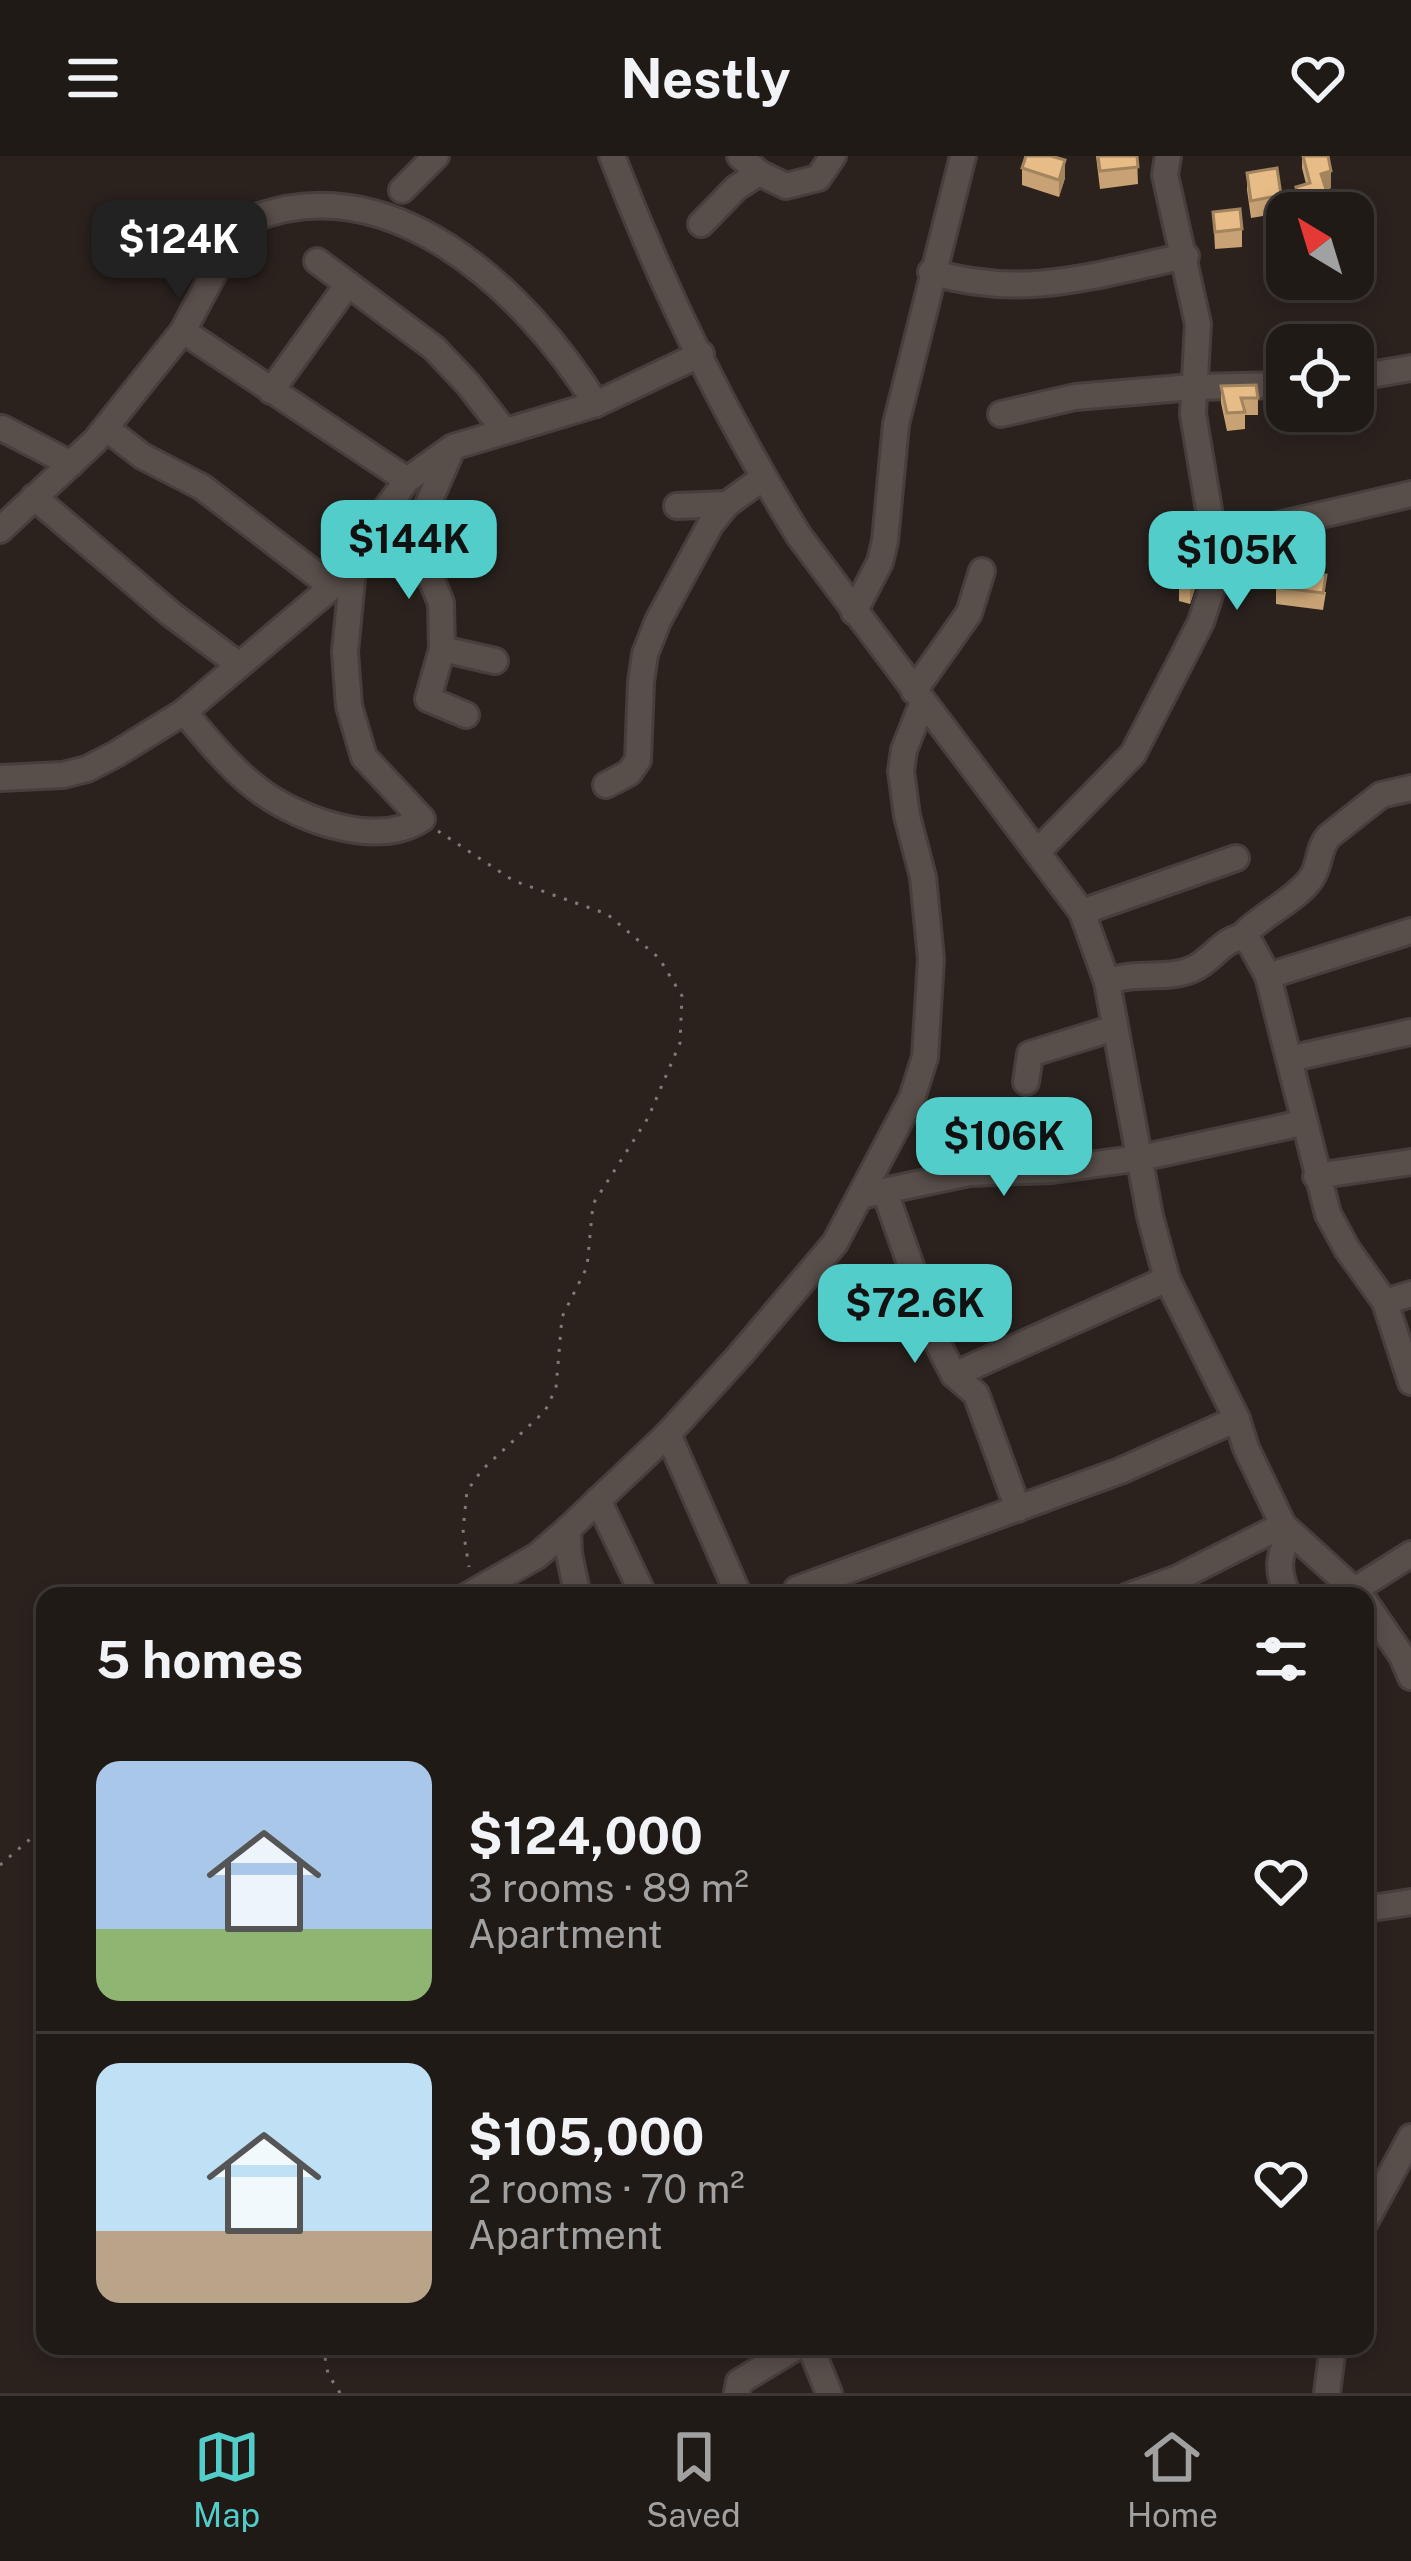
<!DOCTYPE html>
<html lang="en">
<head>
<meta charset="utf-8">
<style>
	:root { --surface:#201a16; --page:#28231f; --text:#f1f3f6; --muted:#a2a1a1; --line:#3d3835; --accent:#53cdc9 }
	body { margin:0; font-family:"Public Sans",sans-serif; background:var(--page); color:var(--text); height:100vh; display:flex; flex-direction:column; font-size:45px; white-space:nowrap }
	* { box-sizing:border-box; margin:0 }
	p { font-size:39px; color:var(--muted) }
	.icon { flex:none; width:66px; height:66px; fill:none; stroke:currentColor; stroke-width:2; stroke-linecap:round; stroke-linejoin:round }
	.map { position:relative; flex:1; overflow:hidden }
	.drawer { position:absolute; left:36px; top:1431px; width:1338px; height:768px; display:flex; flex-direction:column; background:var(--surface); border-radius:24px; box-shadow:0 6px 18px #0003,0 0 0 3px var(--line) }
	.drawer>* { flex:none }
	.needle { width:78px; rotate:322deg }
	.fabs { position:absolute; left:1266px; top:36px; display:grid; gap:24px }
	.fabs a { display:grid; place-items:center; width:108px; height:108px; border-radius:24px; background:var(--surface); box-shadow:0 6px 18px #0003,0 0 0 3px var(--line); font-size:60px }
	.price { position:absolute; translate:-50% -102px; padding:0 27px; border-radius:24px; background:var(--accent); color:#111; font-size:39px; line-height:78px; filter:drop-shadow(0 3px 6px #0008) }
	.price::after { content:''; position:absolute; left:50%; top:72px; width:36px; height:27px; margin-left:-18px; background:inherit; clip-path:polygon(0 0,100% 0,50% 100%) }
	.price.current { background:#222; color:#fff }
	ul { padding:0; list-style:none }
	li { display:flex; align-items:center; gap:36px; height:300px; padding:0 60px }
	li+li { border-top:3px solid var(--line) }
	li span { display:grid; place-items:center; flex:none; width:336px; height:240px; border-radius:24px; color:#555 }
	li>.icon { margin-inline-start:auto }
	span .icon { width:144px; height:144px; fill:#fffc; stroke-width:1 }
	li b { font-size:51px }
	h2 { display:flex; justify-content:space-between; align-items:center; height:144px; padding:0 60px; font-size:51px }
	header { display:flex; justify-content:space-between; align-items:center; height:156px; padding:0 60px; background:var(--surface); font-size:54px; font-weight:700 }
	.menu { display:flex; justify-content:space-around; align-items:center; height:168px; border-top:3px solid var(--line); background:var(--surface); font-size:33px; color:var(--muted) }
	.menu a { display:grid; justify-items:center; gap:6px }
	.menu .current { color:var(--accent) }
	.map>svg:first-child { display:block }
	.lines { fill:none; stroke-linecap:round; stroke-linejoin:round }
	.minor-casing { stroke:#463f3c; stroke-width:30 }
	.path { stroke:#817a77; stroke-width:3; stroke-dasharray:3 9; stroke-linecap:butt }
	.minor { stroke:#584e4a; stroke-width:24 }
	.wall { fill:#c8a274 }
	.shaded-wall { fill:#a2845e }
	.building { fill:#e8bc87; stroke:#a2845e; stroke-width:3 }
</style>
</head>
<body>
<header><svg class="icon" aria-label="menu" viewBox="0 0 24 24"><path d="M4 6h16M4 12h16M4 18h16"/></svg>Nestly<svg class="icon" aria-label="heart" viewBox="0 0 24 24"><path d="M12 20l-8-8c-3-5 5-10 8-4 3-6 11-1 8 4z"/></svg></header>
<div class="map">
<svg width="1411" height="2237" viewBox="0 0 1411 2237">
	<rect width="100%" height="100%" fill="#2b221e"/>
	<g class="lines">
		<defs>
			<g id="minor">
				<path d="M612,0C662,131 725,260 799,380L1082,756L1107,826L1150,1060L1167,1123L1237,1263L1246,1292L1283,1369L1361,1440"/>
				<path d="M740,0L759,17"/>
				<path d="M402,34L436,0"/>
				<path d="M701,68L736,32L759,17L786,30L818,22L833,0"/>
				<path d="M317,105L434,192L468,228L503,273"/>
				<path d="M931,116C1025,144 1094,119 1186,100"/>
				<path d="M183,175L240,68C386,0 526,135 596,248"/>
				<path d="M1353,222L1411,212"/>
				<path d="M271,235L348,128"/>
				<path d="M1001,258L1075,241L1193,231L1287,229"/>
				<path d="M2,272L71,308"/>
				<path d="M106,272L142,300L202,331L331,430"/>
				<path d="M452,293L418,371V391L441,447L442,493L428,543L466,559"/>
				<path d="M34,341L171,458L239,509"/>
				<path d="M677,350L727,348"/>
				<path d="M0,374L95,285L183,175L407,324"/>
				<path d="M1214,384L1411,338"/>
				<path d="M854,456L880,406L885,385L896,268L963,0"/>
				<path d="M442,493L495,505"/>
				<path d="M914,535L969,457L982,415"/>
				<path d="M184,556C207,583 233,616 263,637C303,665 378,692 422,663L364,601L349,550L345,496L353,413L378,364L407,324L453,291L596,248L701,198"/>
				<path d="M0,622L63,619L87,613L116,598L184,556L353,413"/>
				<path d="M606,629L629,617L638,604L641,526L645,498L658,465L710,369L727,348L763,322"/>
				<path d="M1038,695L1133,598L1201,466L1214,426V384L1193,258L1198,168L1165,19L1168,0"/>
				<path d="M1082,756L1236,702"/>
				<path d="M1241,781C1261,759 1293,746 1310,724C1321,710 1317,693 1329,680L1381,639L1411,632"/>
				<path d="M1268,820L1411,775"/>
				<path d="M1107,826C1137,814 1165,825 1193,813C1211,805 1221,785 1241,781L1250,787L1268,820L1328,1058L1347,1093L1385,1146L1411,1226"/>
				<path d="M1289,903L1411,876"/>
				<path d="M1026,926L1030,898L1114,872"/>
				<path d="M1316,1020L1411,1006"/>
				<path d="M885,1036L939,1190L954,1219L976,1238L1018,1353"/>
				<path d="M860,1040L969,1017L1052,1014L1141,1002L1302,967"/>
				<path d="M1385,1146L1411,1138"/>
				<path d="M954,1219L1167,1123"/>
				<path d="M668,1278L736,1433"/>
				<path d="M598,1344L644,1440"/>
				<path d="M568,1373L569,1398L578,1440"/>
				<path d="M797,1433L1120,1315L1237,1263"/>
				<path d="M1356,1433L1411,1398"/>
				<path d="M467,1440L537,1400L568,1373L668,1278L740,1199L835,1087L912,942L925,901L931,803L923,721L907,660L901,615L904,594L923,546"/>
				<path d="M1128,1440L1178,1422L1283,1369"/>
				<path d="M1288,1440C1277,1415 1277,1400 1291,1377"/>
				<path d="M1365,1446L1402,1500L1411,1521"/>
				<path d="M1365,1753L1411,1746"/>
				<path d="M1365,2066L1411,1981"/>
				<path d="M810,2190L829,2237"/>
				<path d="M737,2237L739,2226L798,2190"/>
				<path d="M1327,2237L1333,2190"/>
			</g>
		</defs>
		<!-- minor casing -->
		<use href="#minor" class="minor-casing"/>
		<!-- path -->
		<g class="path">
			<path d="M438,675L514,725L607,758L659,802L682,840L680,887L648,962L593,1048L587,1111L562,1161L556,1232L545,1255L482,1314L467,1335L463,1374L469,1411"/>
			<path d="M0,1709L36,1678L45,1664"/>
			<path d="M323,2190L328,2218L340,2237"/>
		</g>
		<!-- minor -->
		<use href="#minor" class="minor"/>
	</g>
	<!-- wall -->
	<g class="wall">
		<path d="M1096,0H1137L1138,28L1100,33Z"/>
		<path d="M1302,0H1328L1331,32L1326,34L1331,57H1299L1296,48V31L1306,28L1302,12Z"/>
		<path d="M1022,12L1065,22L1059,41L1022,29Z"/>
		<path d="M1247,17L1281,39V57L1251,62L1247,34Z"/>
		<path d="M1213,56L1242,73V91L1215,93Z"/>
		<path d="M1221,230L1258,242V259H1245V273L1227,275L1221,247Z"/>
		<path d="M1198,423L1190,448L1179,445V427Z"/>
		<path d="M1276,431L1326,436L1323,454L1276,448Z"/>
	</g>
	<!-- shaded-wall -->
	<g class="shaded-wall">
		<path d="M1065,4V22L1059,41V24Z"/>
		<path d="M1331,15V32L1321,35V18Z"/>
		<path d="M1331,49V57H1305Z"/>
		<path d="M1198,406V423L1190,448V431Z"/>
	</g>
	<!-- building -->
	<g class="building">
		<path d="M1026,0H1051L1065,4L1059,24L1022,12Z"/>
		<path d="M1098,0H1137L1138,11L1100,15Z"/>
		<path d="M1303,0H1328L1331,15L1321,18L1331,49L1305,57L1296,31L1310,27Z"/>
		<path d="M1277,12L1281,39L1251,45L1247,17Z"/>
		<path d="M1240,53L1242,73L1215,76L1213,56Z"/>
		<path d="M1256,229L1258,242H1241L1245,256L1227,257L1221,230Z"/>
		<path d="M1186,402L1198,406L1190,431L1179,427Z"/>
		<path d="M1279,413L1326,419L1323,437L1276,431Z"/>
	</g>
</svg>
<div class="fabs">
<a><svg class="needle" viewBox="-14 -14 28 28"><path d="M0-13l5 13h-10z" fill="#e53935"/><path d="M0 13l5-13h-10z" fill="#a2a1a1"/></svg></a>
<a><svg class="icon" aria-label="locate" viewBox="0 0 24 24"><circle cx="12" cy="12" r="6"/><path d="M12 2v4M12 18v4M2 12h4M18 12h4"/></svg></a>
</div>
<b class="price current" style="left:179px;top:146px">$124K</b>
<b class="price" style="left:409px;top:446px">$144K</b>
<b class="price" style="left:1237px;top:457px">$105K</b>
<b class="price" style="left:1004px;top:1043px">$106K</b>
<b class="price" style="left:915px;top:1210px">$72.6K</b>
<section class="drawer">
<h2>5 homes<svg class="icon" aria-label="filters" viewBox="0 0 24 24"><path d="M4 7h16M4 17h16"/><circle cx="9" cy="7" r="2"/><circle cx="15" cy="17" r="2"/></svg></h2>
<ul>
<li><span style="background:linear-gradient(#a9c7e8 70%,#8fb573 0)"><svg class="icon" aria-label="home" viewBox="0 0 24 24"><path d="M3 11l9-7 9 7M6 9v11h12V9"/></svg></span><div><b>$124,000</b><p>3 rooms · 89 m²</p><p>Apartment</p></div><svg class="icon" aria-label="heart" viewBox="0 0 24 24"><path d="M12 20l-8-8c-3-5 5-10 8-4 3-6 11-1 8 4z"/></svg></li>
<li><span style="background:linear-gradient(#bfe0f5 70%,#b9a48a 0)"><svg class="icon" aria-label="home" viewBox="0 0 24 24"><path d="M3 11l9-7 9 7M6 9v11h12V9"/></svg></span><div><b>$105,000</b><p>2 rooms · 70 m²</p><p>Apartment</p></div><svg class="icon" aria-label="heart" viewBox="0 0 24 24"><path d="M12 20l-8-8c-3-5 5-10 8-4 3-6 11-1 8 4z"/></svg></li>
</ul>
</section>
</div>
<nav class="menu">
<a class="current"><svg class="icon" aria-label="map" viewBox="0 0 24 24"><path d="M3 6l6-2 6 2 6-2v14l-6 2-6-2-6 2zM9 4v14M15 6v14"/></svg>Map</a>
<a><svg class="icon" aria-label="saved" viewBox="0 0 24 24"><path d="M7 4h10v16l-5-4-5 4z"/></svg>Saved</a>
<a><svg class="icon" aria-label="home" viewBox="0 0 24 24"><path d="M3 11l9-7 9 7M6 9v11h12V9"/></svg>Home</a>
</nav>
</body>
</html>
